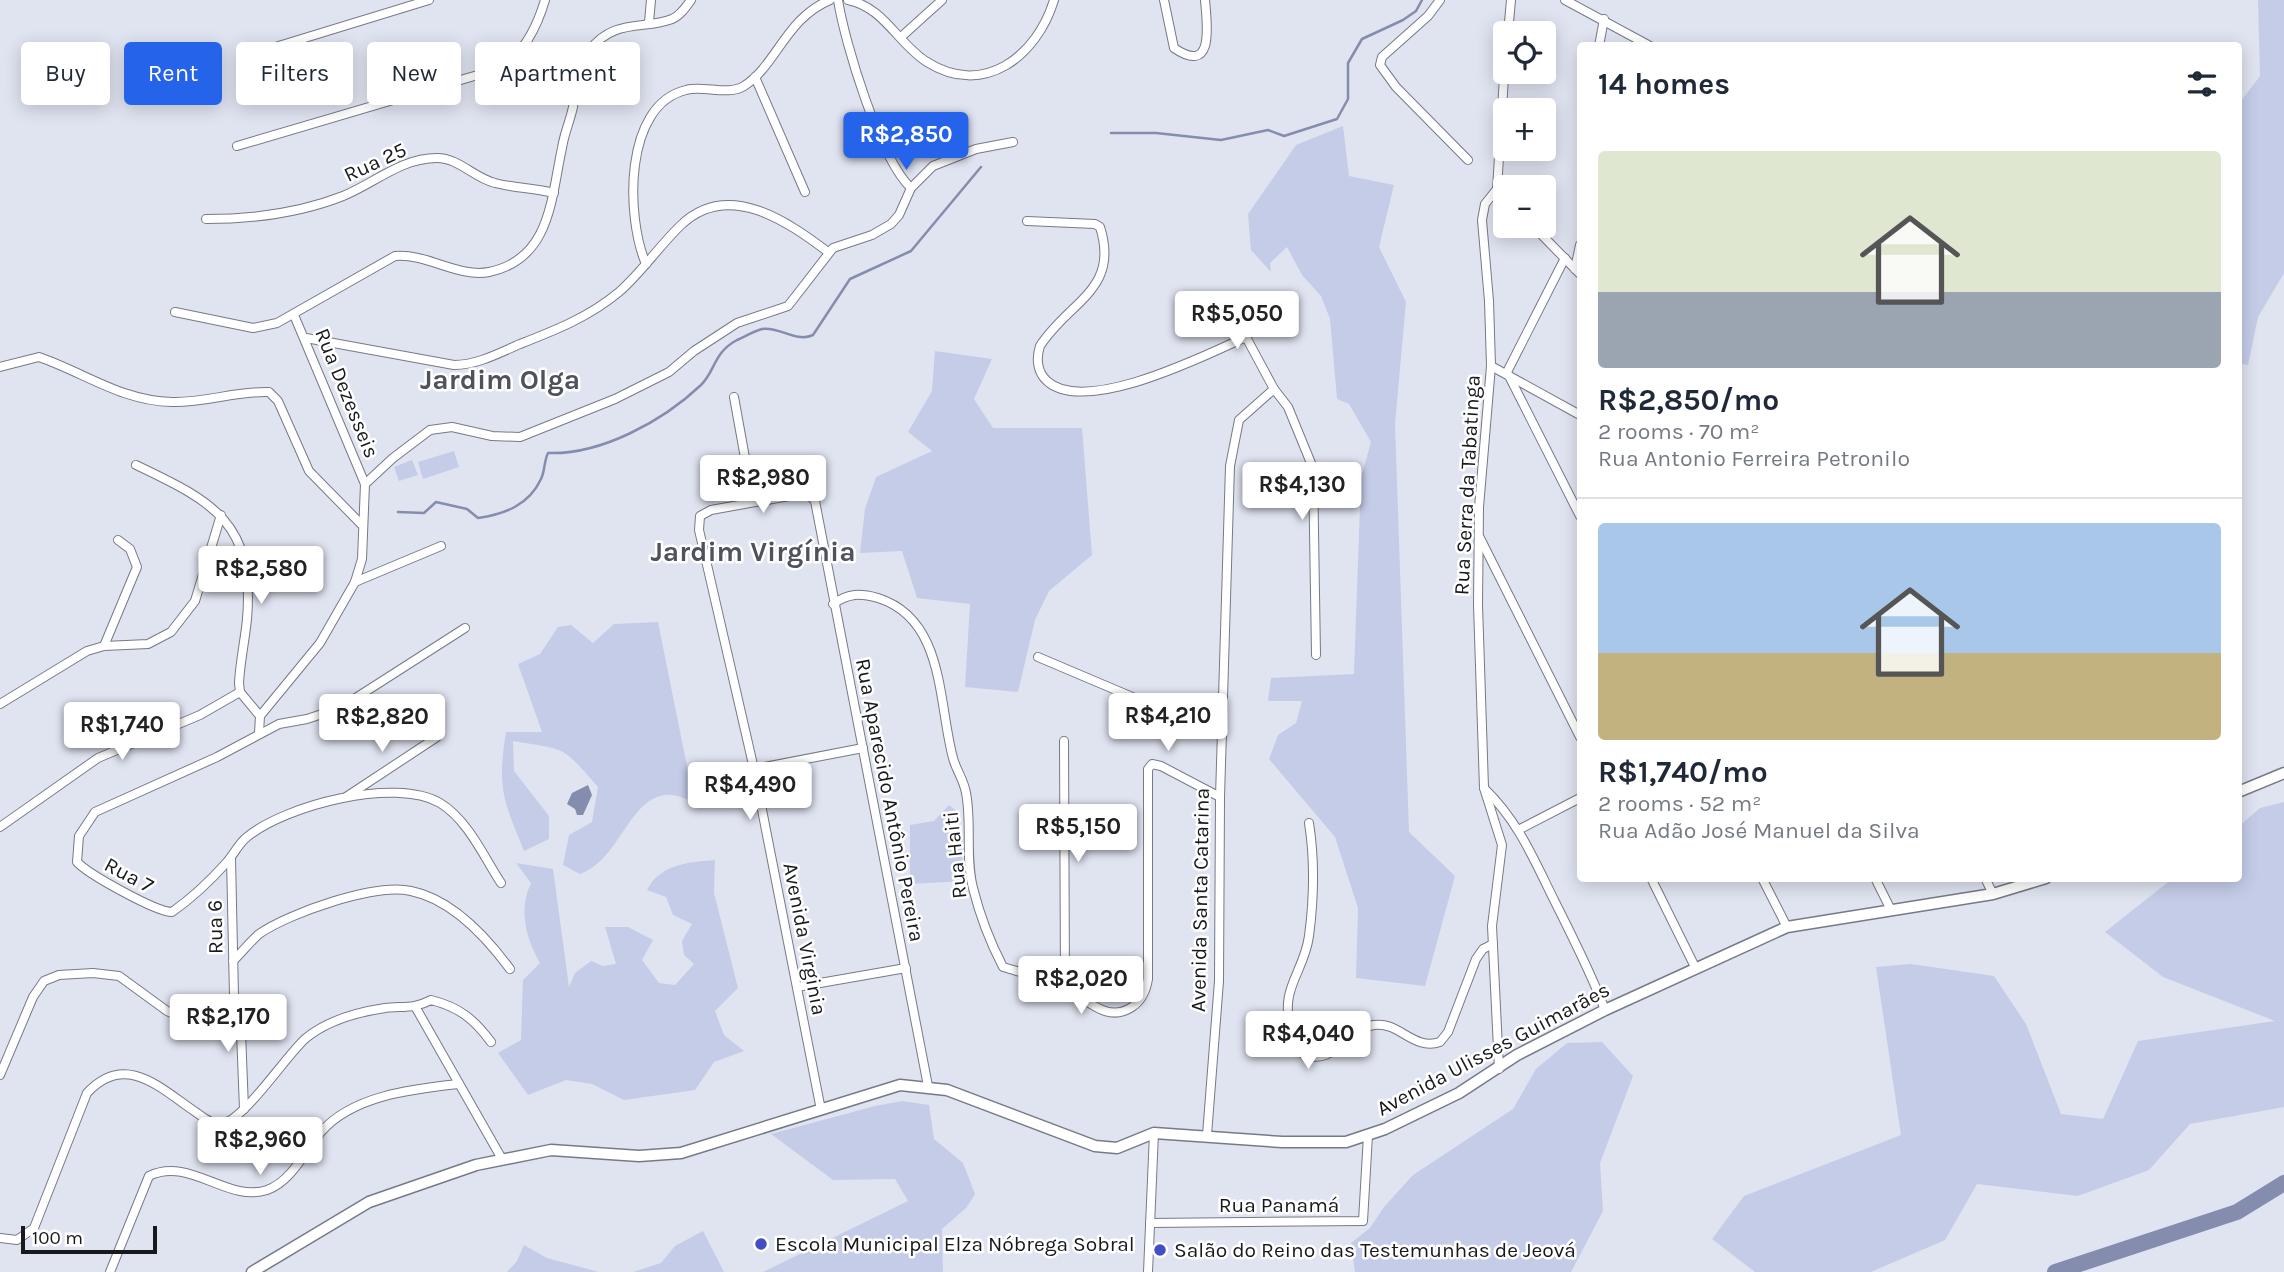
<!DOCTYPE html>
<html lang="en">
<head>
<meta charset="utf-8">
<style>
	:root { --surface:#fff; --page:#f6f6f7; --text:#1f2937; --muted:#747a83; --line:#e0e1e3; --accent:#2563eb }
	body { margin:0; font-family:Karla,sans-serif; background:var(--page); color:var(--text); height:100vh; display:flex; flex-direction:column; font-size:26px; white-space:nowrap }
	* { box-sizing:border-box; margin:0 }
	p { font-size:23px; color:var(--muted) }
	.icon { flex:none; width:38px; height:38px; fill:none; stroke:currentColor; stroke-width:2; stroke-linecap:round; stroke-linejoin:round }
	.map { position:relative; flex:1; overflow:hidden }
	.drawer { position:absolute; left:1577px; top:42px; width:665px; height:840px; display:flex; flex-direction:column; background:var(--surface); border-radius:7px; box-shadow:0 4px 18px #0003 }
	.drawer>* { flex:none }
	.top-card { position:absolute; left:21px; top:42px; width:665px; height:63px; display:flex; gap:14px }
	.tools { position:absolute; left:1493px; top:21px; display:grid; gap:14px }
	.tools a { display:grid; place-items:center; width:63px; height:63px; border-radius:7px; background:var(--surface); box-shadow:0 4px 18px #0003; font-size:35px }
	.scale { position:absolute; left:21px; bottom:18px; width:136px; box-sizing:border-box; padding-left:7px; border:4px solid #18191d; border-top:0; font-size:19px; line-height:24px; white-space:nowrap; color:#18191d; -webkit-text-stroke:5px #fff; paint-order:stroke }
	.price { position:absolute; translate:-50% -60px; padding:0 16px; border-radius:7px; background:#fff; color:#222; font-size:23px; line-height:46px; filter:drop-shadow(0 2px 4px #0008) }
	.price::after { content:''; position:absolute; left:50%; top:42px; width:21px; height:16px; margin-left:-10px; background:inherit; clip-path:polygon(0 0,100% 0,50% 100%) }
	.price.current { background:var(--accent); color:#fff }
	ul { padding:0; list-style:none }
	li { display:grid; align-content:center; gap:14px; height:371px; padding:0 21px }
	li+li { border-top:2px solid var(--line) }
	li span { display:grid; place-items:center; height:217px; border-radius:7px; color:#555 }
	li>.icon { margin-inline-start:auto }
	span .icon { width:126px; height:126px; fill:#fffc; stroke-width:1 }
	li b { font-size:30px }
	h2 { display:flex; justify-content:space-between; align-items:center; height:84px; padding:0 21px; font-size:30px }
	.tag { padding:0 24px; border-radius:7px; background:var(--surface); box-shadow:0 4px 18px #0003; font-size:24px; line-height:63px }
	.tag.current { background:var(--accent); color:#fff }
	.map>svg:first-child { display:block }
	.green { fill:#c5cce8 }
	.water { fill:#848dad }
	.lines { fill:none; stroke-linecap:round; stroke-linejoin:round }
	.stream { stroke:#848dad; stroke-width:2.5 }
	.river { stroke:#848dad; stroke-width:16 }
	.street-casing { stroke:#767a86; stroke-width:10 }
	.secondary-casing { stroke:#767a86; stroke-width:13 }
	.street { stroke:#fff; stroke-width:8 }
	.secondary { stroke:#fff; stroke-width:10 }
	.poi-dot { fill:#424ec2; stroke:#fff; stroke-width:2.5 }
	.labels { text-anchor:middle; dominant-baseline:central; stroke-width:5; stroke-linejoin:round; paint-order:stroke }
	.street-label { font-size:21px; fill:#18191d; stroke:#fff }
	.poi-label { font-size:21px; fill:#18191d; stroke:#fff; text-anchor:start }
	.district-label { font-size:28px; font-weight:bold; fill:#4f525d; stroke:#fff }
</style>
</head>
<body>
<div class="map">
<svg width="2284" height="1272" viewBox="0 0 2284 1272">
	<rect width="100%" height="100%" fill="#e0e4f1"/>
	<!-- green -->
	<g class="green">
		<path d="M2258,0H2284V273L2258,317L2248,365L2238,363V105L2260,76Z"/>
		<path d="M1343,126L1349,176L1394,185L1379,247L1406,302L1395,424L1409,832L1455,876L1425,986L1356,978L1358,908L1335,837L1269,759L1278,735L1296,723L1302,701H1268L1271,678L1354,674L1361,478L1371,442L1349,404L1337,399L1330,319L1321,296L1302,275L1287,247L1270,263L1271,272L1251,250L1248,214L1296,145Z"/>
		<path d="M935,351L992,359L974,399L993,428H1082L1092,555L1049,591L1035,620L1018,692L965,687L970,604L917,598L902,551L860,553L865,509L876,477L932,451L908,432L932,391Z"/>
		<path d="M454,451L459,467L423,479L418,462Z"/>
		<path d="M412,460L418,475L399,481L394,467Z"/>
		<path d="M658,622L694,801C685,799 675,794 667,795C629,797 620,860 580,874L563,865L569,835L592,822L598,787C562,746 568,750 513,741L514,771L549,816V839L524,851C503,799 497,789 506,732H542L518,664L540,654L558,627L571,625L593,643L614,624Z"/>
		<path d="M2284,802V1107L2190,1124L2149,1170L2078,1196L1977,1184L1945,1240L1871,1272H1755L1712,1239L1744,1196L1901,1135L1876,967L1911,964L1994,976L2026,1024L2061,1114L2103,1119L2138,1041L2275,1021L2163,977L2105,932L2172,879L2238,878V827L2260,808Z"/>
		<path d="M949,805L959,813L964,881L910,884V825L934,821Z"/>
		<path d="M715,860L714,893L738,988L715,1011L724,1035L744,1051L714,1062L695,1090L624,1100L592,1084L566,1080L528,1095L498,1053L521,1040L523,980L540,963C526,938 518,910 531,883L516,863L553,869L569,987L575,973L591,961L603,966L616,964L605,927H628L653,940L642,960L659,983L675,985L694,964L684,955L682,941L692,924L673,915L666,897L647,890C660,864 689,862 715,860Z"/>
		<path d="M1602,1042L1633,1076L1600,1163L1603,1211L1571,1272H1355L1351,1243L1370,1228L1384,1207L1413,1175L1513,1109L1536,1069L1567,1043Z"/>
		<path d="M902,1101L929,1105L934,1139L963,1163L975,1194L966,1208L942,1229L943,1272H763L908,1201L895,1179L833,1180L771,1134L875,1106Z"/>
		<path d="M703,1231L724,1272H633L661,1263L675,1246Z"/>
		<path d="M524,1245L547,1258L599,1272H507L517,1261Z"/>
	</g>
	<!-- water -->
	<path class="water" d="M588,785L592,795L583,815H577L575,809L567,804L572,793Z"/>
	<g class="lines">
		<!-- stream -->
		<g class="stream">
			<path d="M1111,133H1156L1221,140L1268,130L1284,136L1337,119L1348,99V63L1362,39L1403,20L1416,11L1422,0"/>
			<path d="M398,512L424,513L436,502L467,509L478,518C505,514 529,505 541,479C545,471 544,461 548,453C601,455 663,421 701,385C716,370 713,353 737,340C744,337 754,331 762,329C779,326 796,343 813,335L850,279L911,251L981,167"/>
		</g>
		<!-- river -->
		<path class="river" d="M2055,1272L2237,1212L2284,1183"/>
		<defs>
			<g id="street">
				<path d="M838,0C845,44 880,159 911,188"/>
				<path d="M848,0C884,7 898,44 927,62C984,98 1037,56 1054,0"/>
				<path d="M1164,0L1174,48C1215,76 1207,24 1205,0"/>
				<path d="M1440,0L1428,16L1382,57L1380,65L1396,87L1468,160"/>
				<path d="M1565,0L1650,46"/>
				<path d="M649,22L651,0"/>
				<path d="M1508,33L1511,0"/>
				<path d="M901,37L942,0"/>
				<path d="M1599,46L1604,19"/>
				<path d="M272,48L429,0"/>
				<path d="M755,77L805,192"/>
				<path d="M237,146L498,69C523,55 537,27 545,0"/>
				<path d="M1497,189L1485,204L1482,220L1489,301L1491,366L1479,507L1478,605L1484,788L1502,845L1492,926L1499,1069"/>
				<path d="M1497,189L1505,61"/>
				<path d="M1497,189L1505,197"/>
				<path d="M206,219C253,219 300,213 343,196C375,183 401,158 437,158C459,158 474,178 495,183C514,188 534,188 554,193"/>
				<path d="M1027,221L1095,224L1100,227C1120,290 1069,301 1040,346C1036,358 1037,372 1047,381C1085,416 1206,355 1246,337"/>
				<path d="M1533,226L1580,274"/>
				<path d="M1565,258L1507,372L1580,516"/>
				<path d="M646,264C626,218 623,105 686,90C703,85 728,96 744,86C776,66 786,18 830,0"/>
				<path d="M1575,269L1580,245"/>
				<path d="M1226,300L1274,389L1288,407L1313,468L1316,655"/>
				<path d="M175,312L253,328L277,323L395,256C427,253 458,278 489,272C551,259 551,198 562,148C564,134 570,121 573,107C576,88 578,67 589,51C613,18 644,30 672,19C680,16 686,7 691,0"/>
				<path d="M306,338L454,365C477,365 499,353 520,344C556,330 589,317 619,292C642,272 659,246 681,225C728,180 787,221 828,252"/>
				<path d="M1491,366L1580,415"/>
				<path d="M0,367L39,357C85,373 122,401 172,402C205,403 235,391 269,392L278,401L309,471L361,524"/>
				<path d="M734,397L753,502"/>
				<path d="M136,465C214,502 255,523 247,619C245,640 240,662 239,683L240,692L260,716"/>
				<path d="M365,484L393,458L430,430L452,427L492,436L520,437L615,399L669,372L694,351L737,323L788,306L833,248L872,235L891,224L899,215L911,188L933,166L976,149L1013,142"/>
				<path d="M1480,538L1580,737"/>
				<path d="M355,582L441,546"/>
				<path d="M833,604C849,593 860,593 878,598C945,619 938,703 953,758C956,770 964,780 966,793C972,823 965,856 973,888C980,916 990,942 1003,967C1023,973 1043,978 1062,986C1084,995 1105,1025 1132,1007C1141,1001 1146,991 1148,979V769L1152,764L1161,766L1220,797"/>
				<path d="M465,628L340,708L307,719L279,724L217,757L95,812L79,836L77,862C88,874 156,912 172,912C192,898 211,880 227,862C234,854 239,843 247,837C286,805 395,777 440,803C468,820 484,857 501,883"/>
				<path d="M104,646L137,567L130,549L118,540"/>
				<path d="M1038,657L1222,735"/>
				<path d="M0,704L87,651L104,646L148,644L171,632L195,601L221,515"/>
				<path d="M259,733L260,716L320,643L355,582L362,559L365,484L294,315"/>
				<path d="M1064,741L1065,986"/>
				<path d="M754,769L863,748"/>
				<path d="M1484,788C1519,822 1534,860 1555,902C1573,938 1591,973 1605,1010"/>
				<path d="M346,797L437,737"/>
				<path d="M1309,823C1315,861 1314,898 1309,936C1304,973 1279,988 1291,1029C1293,1038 1296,1047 1302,1053C1332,1069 1348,1029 1374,1025C1399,1021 1413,1051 1440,1042L1448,1032L1476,959L1483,949L1493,944"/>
				<path d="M0,827L98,758L200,715L240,692"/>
				<path d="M1520,829L1580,798"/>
				<path d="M231,858L234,996L241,1032L244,1109"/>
				<path d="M1651,878L1696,969"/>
				<path d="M1762,878L1787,927"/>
				<path d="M1875,878L1890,908"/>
				<path d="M1985,878L1993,894"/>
				<path d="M233,961C242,952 250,942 259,934C289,913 375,883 411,891C451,899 487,938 510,969"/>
				<path d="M797,987L906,968"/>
				<path d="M416,1008L502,1159"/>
				<path d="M0,1075L33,997L44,981L59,975L93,973L119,976L167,1011L187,1020L208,1016L234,996"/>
				<path d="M821,1110L754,769L699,530L700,516L711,510L800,494H808L815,501L928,1086"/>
				<path d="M1207,1135L1219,981L1220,797L1230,466L1239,420L1274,389"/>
				<path d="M1150,1223L1363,1221L1368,1135"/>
				<path d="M0,1238L17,1240L34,1228L87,1093C126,1051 161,1089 197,1113C204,1118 211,1124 220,1124C242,1124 287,1054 306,1038C327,1021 358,1012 385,1008C403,1006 414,1009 431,1000C459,1007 474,1019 491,1042"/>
				<path d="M110,1272L149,1176C190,1156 227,1203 267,1190C292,1181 305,1151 321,1132C353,1095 414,1089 459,1084"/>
				<path d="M1148,1272L1154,1133"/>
			</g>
			<g id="secondary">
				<path d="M2238,792L2284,773"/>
				<path d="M252,1272L369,1202L476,1165L551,1150L639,1156L681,1153L900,1085L947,1090L1095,1146L1117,1148L1154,1133L1282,1142H1346L1385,1129L1459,1093L1517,1055L1605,1010L1787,927L1993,894L2046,878"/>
			</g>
		</defs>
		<!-- street casing -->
		<use href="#street" class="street-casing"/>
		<!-- secondary casing -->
		<use href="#secondary" class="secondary-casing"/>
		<!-- street -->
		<use href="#street" class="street"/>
		<!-- secondary -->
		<use href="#secondary" class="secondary"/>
	</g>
	<!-- markers -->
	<g class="poi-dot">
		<circle cx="761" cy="1244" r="7"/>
		<circle cx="1160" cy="1250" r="7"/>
	</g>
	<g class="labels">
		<!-- street labels -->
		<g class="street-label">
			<text transform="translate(375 162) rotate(-25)">Rua 25</text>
			<text transform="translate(347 393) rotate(68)">Rua Dezesseis</text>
			<text transform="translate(1467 485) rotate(-87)">Rua Serra da Tabatinga</text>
			<text transform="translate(890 800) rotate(79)">Rua Aparecido Antônio Pereira</text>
			<text transform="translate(955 855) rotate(-96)">Rua Haiti</text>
			<text transform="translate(129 875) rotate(28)">Rua 7</text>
			<text transform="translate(1200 900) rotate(-89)">Avenida Santa Catarina</text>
			<text transform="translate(215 927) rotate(-91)">Rua 6</text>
			<text transform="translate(805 939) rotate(79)">Avenida Virginia</text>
			<text transform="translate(1493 1049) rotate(-28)">Avenida Ulisses Guimarães</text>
			<text x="1279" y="1205">Rua Panamá</text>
		</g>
		<!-- poi labels -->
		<g class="poi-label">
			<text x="775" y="1244">Escola Municipal Elza Nóbrega Sobral</text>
			<text x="1174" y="1250">Salão do Reino das Testemunhas de Jeová</text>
		</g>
		<!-- district labels -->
		<g class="district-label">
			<text x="500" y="379">Jardim Olga</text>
			<text x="753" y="551">Jardim Virgínia</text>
		</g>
	</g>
</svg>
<div class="tools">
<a><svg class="icon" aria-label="locate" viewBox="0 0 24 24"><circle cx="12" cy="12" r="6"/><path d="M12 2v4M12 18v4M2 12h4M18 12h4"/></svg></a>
<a>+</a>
<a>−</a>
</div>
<div class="scale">100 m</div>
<b class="price current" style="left:906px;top:172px">R$2,850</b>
<b class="price" style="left:1237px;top:351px">R$5,050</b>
<b class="price" style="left:763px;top:515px">R$2,980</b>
<b class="price" style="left:1302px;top:522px">R$4,130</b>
<b class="price" style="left:261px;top:606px">R$2,580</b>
<b class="price" style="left:1168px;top:753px">R$4,210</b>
<b class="price" style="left:382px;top:754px">R$2,820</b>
<b class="price" style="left:122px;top:762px">R$1,740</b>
<b class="price" style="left:750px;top:822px">R$4,490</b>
<b class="price" style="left:1078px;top:864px">R$5,150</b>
<b class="price" style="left:1081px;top:1016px">R$2,020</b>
<b class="price" style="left:228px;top:1054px">R$2,170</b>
<b class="price" style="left:1308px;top:1071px">R$4,040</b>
<b class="price" style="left:260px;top:1177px">R$2,960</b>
<div class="top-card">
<a class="tag">Buy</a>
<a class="tag current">Rent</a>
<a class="tag">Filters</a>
<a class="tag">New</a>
<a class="tag">Apartment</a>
</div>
<section class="drawer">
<h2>14 homes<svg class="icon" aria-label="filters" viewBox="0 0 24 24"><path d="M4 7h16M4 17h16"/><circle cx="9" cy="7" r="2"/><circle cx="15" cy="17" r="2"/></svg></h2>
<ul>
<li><span style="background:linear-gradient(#dfe7d0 65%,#9aa5b1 0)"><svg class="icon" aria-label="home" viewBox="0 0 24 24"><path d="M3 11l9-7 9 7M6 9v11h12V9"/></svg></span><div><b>R$2,850/mo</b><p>2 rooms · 70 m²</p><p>Rua Antonio Ferreira Petronilo</p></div></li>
<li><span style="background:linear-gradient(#a9c7e8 60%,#c2b280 0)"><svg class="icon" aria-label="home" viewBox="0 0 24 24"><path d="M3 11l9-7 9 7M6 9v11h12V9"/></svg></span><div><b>R$1,740/mo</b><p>2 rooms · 52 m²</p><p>Rua Adão José Manuel da Silva</p></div></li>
</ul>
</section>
</div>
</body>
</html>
